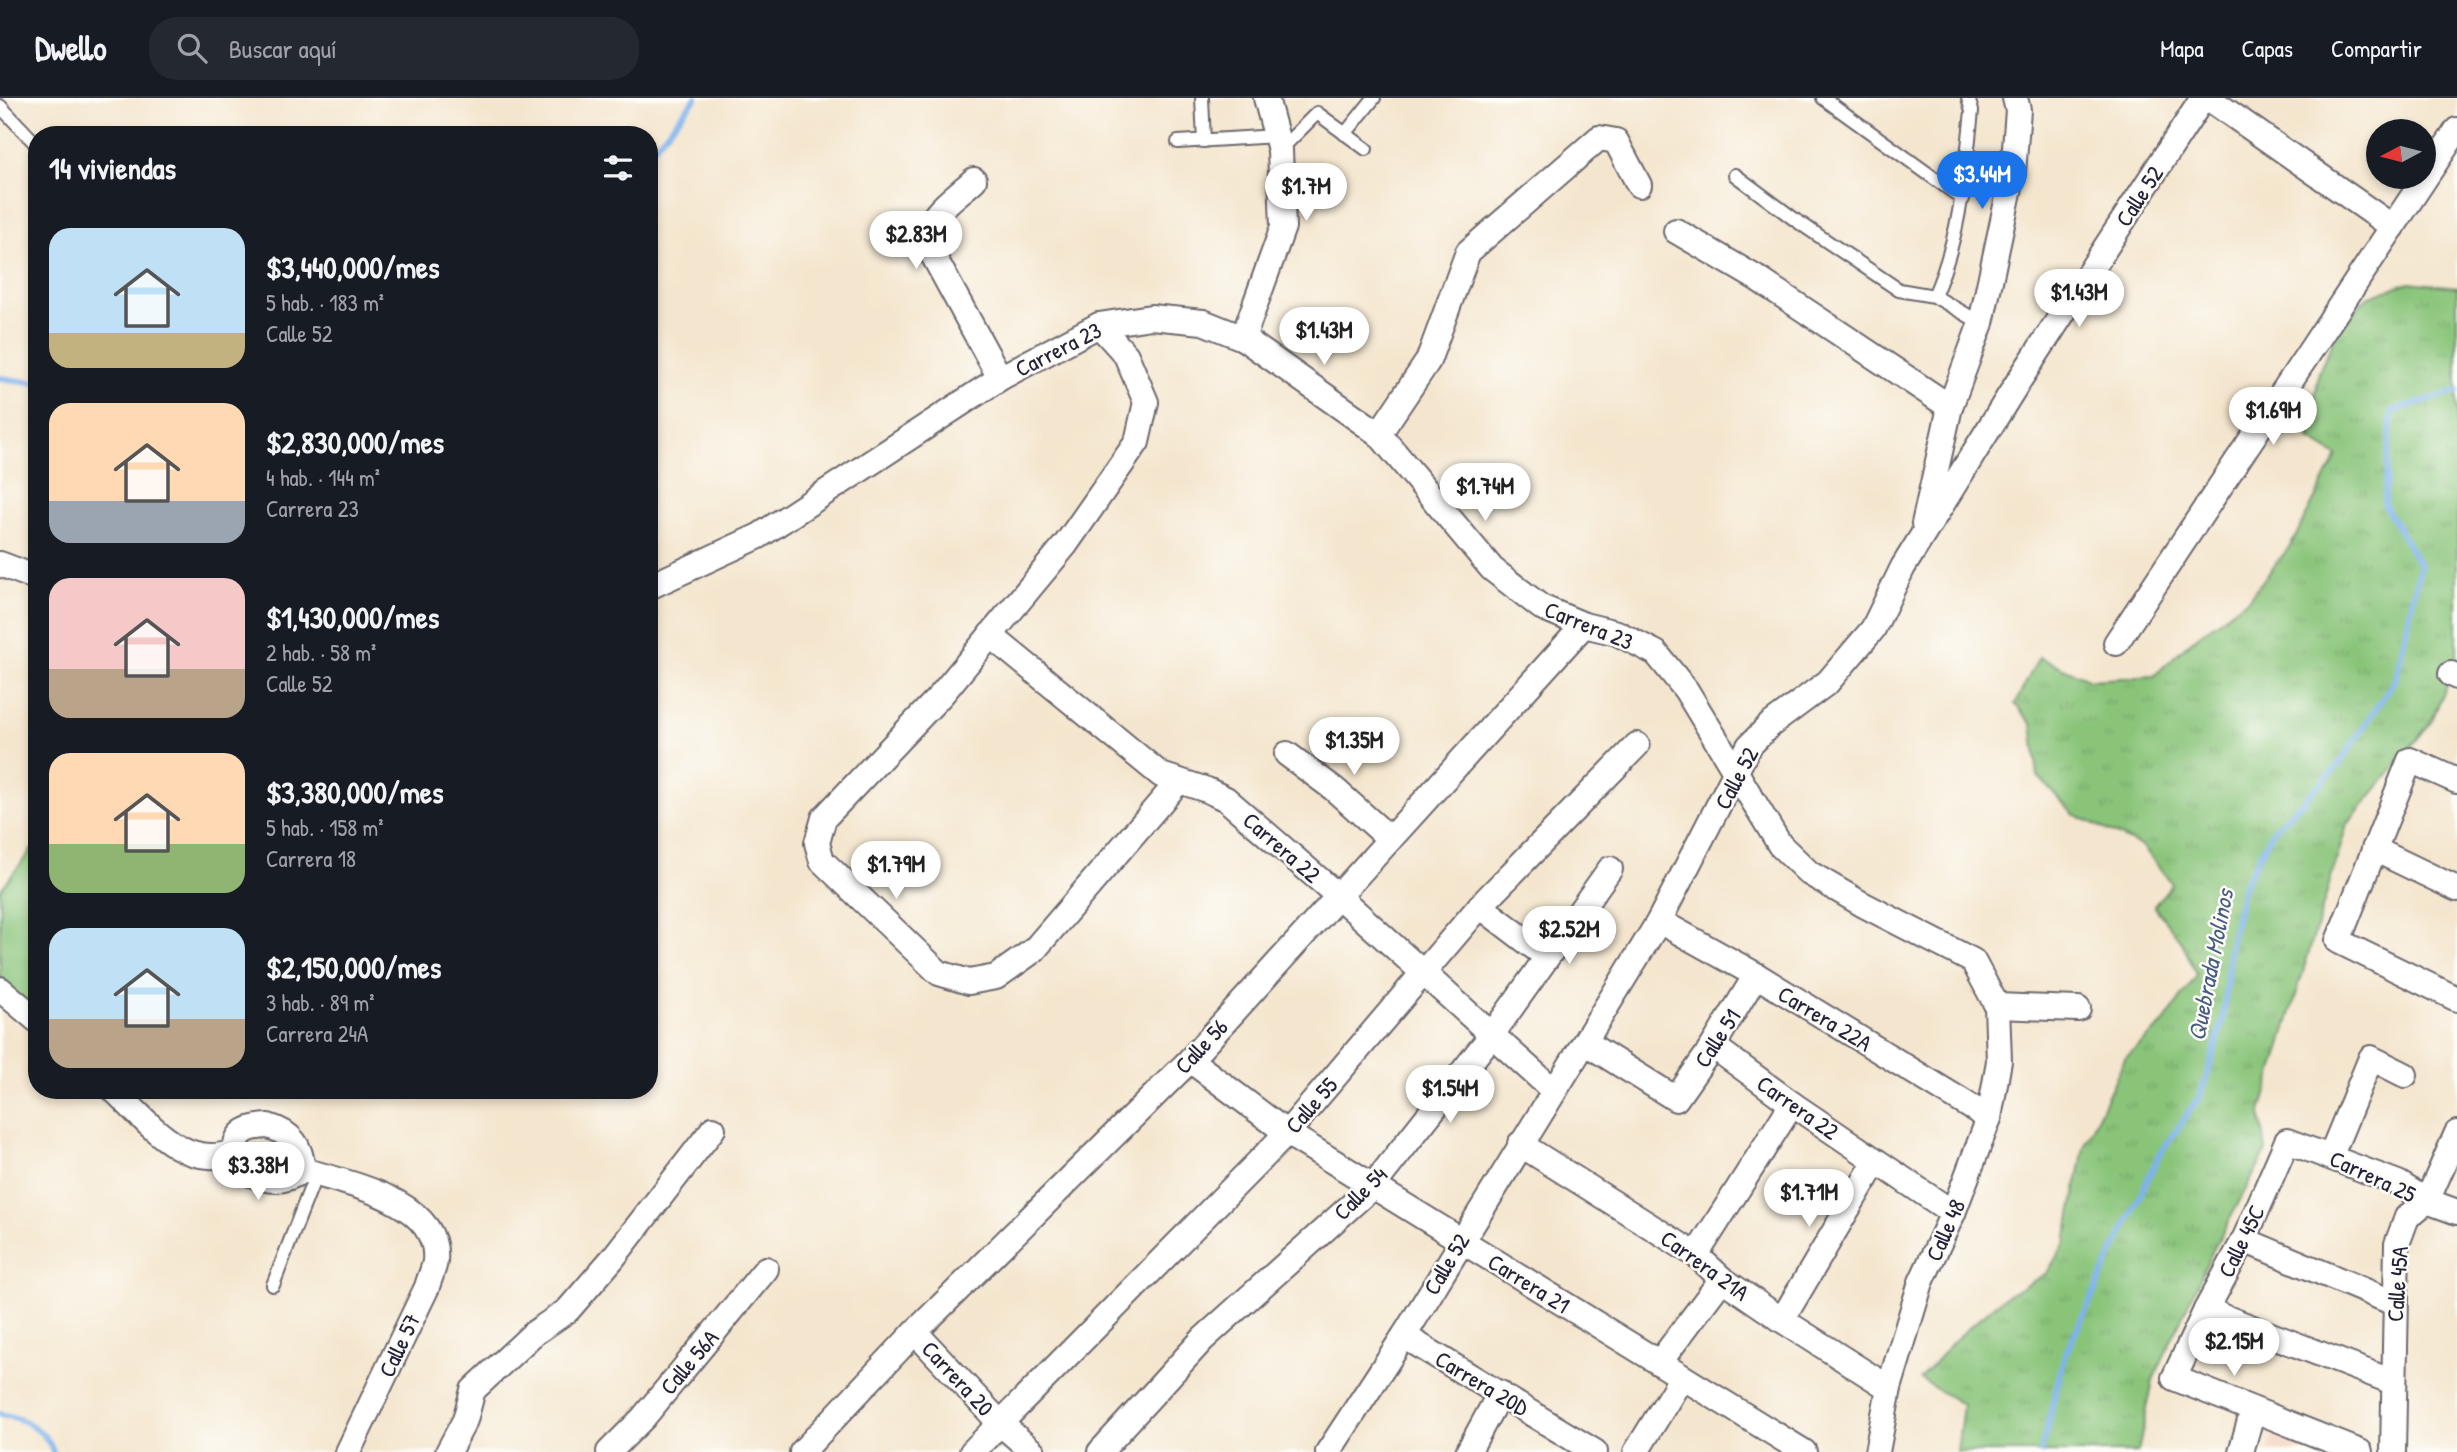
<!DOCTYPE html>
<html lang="es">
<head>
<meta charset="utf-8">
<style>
	:root { --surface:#171b24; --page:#242831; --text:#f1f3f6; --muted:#9ea1a6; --line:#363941; --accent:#1a73e8 }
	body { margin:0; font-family:"Patrick Hand",sans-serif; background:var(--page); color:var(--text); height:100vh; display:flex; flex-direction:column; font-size:26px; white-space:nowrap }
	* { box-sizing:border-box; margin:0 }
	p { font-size:23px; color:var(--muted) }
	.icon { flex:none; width:38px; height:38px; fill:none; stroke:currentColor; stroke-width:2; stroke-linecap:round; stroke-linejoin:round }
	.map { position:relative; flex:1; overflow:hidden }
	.drawer { position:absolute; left:28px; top:28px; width:630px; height:973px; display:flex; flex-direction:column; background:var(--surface); border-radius:28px; box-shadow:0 4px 10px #0003 }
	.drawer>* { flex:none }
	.needle { width:46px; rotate:263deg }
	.buttons { position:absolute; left:2366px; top:21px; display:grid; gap:14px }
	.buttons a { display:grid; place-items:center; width:70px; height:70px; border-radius:50%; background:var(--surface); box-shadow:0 4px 10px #0003; font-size:35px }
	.price { position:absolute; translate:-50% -60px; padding:0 16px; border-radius:24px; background:#fff; color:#222; font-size:23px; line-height:46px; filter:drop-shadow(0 2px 4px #0008) }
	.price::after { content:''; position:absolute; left:50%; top:42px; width:21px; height:16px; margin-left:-10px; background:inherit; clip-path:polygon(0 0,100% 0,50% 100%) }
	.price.current { background:var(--accent); color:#fff }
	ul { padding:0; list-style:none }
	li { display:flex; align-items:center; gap:21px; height:175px; padding:0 21px }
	li span { display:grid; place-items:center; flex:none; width:196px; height:140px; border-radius:21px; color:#555 }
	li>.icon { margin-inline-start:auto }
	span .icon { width:84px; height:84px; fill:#fffc; stroke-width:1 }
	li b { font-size:30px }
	h2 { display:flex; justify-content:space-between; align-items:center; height:84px; padding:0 21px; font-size:30px }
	header { display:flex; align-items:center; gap:42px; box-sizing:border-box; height:98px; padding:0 35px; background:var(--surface); border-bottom:2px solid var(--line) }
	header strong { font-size:33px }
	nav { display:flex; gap:38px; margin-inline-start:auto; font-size:24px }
	.search { width:490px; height:63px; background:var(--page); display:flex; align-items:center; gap:18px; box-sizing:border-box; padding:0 24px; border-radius:28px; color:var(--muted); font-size:26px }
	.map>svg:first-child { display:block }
	.built { fill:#f4d3c0 }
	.grass { fill:url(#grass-tufts); stroke:#56735a; stroke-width:2 }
	.park { fill:#89c479; stroke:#56735a; stroke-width:2 }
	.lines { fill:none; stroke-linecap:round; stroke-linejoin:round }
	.stream { stroke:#7eb3ec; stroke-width:6 }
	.lane-casing { stroke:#6c676e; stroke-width:16 }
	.street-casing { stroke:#6c676e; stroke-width:28 }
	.lane { stroke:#fff; stroke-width:12 }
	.street { stroke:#fff; stroke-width:24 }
	.labels { text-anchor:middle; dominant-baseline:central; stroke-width:5; stroke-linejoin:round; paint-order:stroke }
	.street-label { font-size:23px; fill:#22223b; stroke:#fdfcf7 }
	.water-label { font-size:24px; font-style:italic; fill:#475c82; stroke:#fdfcf7 }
</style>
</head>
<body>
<header>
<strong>Dwello</strong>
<div class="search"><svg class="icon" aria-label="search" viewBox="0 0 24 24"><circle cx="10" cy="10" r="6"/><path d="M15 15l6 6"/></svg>Buscar aquí</div>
<nav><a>Mapa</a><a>Capas</a><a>Compartir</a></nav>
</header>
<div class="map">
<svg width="2457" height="1354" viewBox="0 0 2457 1354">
	<defs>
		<pattern id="grass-tufts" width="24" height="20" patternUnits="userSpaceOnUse" patternTransform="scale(1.75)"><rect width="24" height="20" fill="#89c479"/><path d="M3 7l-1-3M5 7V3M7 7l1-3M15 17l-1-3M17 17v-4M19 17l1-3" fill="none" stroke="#76a86a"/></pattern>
	</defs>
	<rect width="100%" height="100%" fill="#fdfcf7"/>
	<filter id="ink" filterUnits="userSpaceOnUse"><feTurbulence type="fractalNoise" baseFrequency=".0143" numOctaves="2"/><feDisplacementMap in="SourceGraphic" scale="14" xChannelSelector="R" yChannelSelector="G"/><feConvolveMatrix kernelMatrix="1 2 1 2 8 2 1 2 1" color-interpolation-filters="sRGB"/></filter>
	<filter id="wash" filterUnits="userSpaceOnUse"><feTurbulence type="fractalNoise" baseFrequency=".00686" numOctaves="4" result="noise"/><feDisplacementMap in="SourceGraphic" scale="28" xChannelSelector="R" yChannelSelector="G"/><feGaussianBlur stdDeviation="1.57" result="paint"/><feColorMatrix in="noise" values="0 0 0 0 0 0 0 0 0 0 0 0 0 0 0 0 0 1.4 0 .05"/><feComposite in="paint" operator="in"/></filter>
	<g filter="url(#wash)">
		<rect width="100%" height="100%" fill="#f4e6ce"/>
		<!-- built -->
		<path class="built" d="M2277,1322L2360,1354H2269Z"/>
		<!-- grass -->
		<path class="grass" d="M2409,184L2457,189V565L2431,624L2347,727L2261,1014L2266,1054L2213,1152L2153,1282L2138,1354H1957L1963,1307L1920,1281L1953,1244L2000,1202L2047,1175L2066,1143L2084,1049L2125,960L2162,927L2197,877L2183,846L2154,808L2172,786L2143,749L2073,716L2038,678L2032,626L2015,606L2039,559L2090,582L2154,578L2190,544L2249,500L2291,447L2337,358L2309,341L2319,273L2337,234L2367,199Z"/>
		<!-- park -->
		<path class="park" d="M37,745V922L0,891V792Z"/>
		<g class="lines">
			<!-- stream -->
			<g class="stream">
				<path d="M649,55L696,0"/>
				<path d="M0,280L37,285"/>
				<path d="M0,1316C22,1320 46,1331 53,1354"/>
				<path d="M2041,1354L2064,1259L2158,1059L2201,997L2223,922L2230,847L2243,789L2272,734L2338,668L2396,580L2420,468L2384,406L2392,313L2457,293"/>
			</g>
		</g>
	</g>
	<g filter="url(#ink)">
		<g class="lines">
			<defs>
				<g id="lane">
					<path d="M1202,0L1204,43"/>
					<path d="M1823,0L1963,101"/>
					<path d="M0,8L37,47"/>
					<path d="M1345,36L1374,0"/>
					<path d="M1178,44L1277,38"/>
					<path d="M1280,52L1317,15L1366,51"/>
					<path d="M1735,77L1794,121L1899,192L1934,198L1981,225"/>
					<path d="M1934,198C1960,139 1965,77 1972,13L1968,0"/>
					<path d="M273,1187L316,1076"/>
				</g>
				<g id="street">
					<path d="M2208,0L2393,129"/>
					<path d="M974,82C955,100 924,117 927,146L1000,280"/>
					<path d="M1676,133L1758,181L1950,309"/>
					<path d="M1099,227L1126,257L1146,304L1137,344L1066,446L941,597L824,720L817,745L822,763L939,875L969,884L996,879L1034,852L1179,683"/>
					<path d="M1243,240L1283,129L1280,52L1266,0"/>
					<path d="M1379,336L1428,263L1468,154L1599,40L1616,43L1639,87"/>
					<path d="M1924,426L1950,309L1981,225L2013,75L2018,12L2015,0"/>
					<path d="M0,466L37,480"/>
					<path d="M649,489L759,438L1000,280L1099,227L1151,219L1203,224L1243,240L1379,336L1492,471L1541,509L1584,527L1617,535L1656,555L1686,592L1780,747L1809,775L1862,806L1973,863L1997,908L1999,963L1989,1020L1953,1115L1921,1184L1889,1290L1877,1354"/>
					<path d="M990,537L1161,677L1207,692L1226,701L1337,797L1553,992"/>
					<path d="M2116,545L2457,32"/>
					<path d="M2451,576L2457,579"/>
					<path d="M1287,656L1334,691L1390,741"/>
					<path d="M2457,683L2410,662L2338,843L2457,901"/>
					<path d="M2374,751L2457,791"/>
					<path d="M1480,808L1547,859"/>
					<path d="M1659,823L1756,877L1989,1020"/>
					<path d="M0,891L37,922"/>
					<path d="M1997,908L2078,911"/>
					<path d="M1586,945L1676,1001L1713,948L1756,877"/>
					<path d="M1713,948L1792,1006L1953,1115"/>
					<path d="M1190,962L1287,1035L1804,1354"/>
					<path d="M114,992C147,1023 185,1075 235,1053"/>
					<path d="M268,1028C292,1035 301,1048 303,1072C285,1084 271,1085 251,1076L235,1053C236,1032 250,1029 268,1028Z"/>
					<path d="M1520,1046L1696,1157L1722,1181L1782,1222L1889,1290"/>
					<path d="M2331,1057L2371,960L2405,977"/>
					<path d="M303,1072C345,1085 441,1102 435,1163C434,1171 429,1181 427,1189L348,1354"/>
					<path d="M2244,1142L2394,1205"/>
					<path d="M1696,1157L1792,1006"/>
					<path d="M2206,1212L2393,1284"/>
					<path d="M1782,1222L1876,1063"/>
					<path d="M915,1234L1000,1325L1033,1354"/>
					<path d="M1404,1238L1595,1354"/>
					<path d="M1659,1265L1722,1181"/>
					<path d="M448,1354L465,1322L473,1292L533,1236L568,1212L613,1160L713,1031"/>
					<path d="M609,1354L643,1320L766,1171"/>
					<path d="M802,1354L915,1234L1190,962L1584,527"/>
					<path d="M972,1354L1287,1035L1480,808L1637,647"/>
					<path d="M1100,1354L1203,1241L1373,1088L1491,938L1610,771"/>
					<path d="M1328,1354L1404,1238L1659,823L1749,648L1770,627L1828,584L1873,531L1903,469L2018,284L2203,0"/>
					<path d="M1468,1354L1500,1295"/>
					<path d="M1636,1354L1682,1279"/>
					<path d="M2241,1354L2253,1312"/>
					<path d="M2360,1354L2174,1280L2206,1212L2244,1142L2287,1043L2398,1085L2427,1103L2457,1114"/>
					<path d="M2393,1354L2397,1146L2407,1119L2427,1103L2457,1035"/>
				</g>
			</defs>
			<!-- lane casing -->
			<use href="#lane" class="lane-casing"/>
			<!-- street casing -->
			<use href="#street" class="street-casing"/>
			<!-- lane -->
			<use href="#lane" class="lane"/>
			<!-- street -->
			<use href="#street" class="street"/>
		</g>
	</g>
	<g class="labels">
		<!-- street labels -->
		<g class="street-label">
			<text transform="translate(2139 98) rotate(-57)">Calle 52</text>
			<text transform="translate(1058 251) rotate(-27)">Carrera 23</text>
			<text transform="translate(1589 527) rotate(22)">Carrera 23</text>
			<text transform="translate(1736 680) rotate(-62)">Calle 52</text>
			<text transform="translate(1282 749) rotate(41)">Carrera 22</text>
			<text transform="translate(1825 920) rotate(31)">Carrera 22A</text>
			<text transform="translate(1717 940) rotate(-57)">Calle 51</text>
			<text transform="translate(1201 948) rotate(-47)">Calle 56</text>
			<text transform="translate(1311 1007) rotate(-49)">Calle 55</text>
			<text transform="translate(1798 1009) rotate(35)">Carrera 22</text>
			<text transform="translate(2373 1078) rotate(25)">Carrera 25</text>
			<text transform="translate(1360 1095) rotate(-45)">Calle 54</text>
			<text transform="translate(1945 1132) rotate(-66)">Calle 48</text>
			<text transform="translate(2241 1143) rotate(-64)">Calle 45C</text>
			<text transform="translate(1446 1166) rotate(-59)">Calle 52</text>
			<text transform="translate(1705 1167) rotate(36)">Carrera 21A</text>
			<text transform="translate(1529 1185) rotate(32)">Carrera 21</text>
			<text transform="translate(2397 1186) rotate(-86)">Calle 45A</text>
			<text transform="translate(399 1247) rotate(-65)">Calle 57</text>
			<text transform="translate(689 1264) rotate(-50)">Calle 56A</text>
			<text transform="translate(958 1280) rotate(47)">Carrera 20</text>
			<text transform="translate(1482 1285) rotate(31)">Carrera 20D</text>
		</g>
		<!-- water labels -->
		<g class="water-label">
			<text transform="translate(2210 867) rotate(-79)">Quebrada Molinos</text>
		</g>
	</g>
</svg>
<div class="buttons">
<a><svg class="needle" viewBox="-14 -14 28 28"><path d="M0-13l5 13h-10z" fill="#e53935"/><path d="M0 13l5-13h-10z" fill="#9ea1a6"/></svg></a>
</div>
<b class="price current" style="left:1982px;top:113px">$3.44M</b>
<b class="price" style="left:1306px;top:125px">$1.7M</b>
<b class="price" style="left:916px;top:173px">$2.83M</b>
<b class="price" style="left:2079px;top:231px">$1.43M</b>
<b class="price" style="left:1324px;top:269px">$1.43M</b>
<b class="price" style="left:2273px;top:349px">$1.69M</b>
<b class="price" style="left:1485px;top:425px">$1.74M</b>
<b class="price" style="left:1354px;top:679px">$1.35M</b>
<b class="price" style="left:896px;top:803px">$1.79M</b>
<b class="price" style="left:1569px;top:868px">$2.52M</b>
<b class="price" style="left:1450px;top:1027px">$1.54M</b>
<b class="price" style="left:258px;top:1104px">$3.38M</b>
<b class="price" style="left:1809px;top:1131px">$1.71M</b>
<b class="price" style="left:2234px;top:1280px">$2.15M</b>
<section class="drawer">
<h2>14 viviendas<svg class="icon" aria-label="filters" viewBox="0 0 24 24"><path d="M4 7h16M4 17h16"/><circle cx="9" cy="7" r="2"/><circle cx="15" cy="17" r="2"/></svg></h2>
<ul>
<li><span style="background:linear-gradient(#bfe0f5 75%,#c2b280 0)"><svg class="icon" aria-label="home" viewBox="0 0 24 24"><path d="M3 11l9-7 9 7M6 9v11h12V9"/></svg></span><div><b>$3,440,000/mes</b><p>5 hab. · 183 m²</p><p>Calle 52</p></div></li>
<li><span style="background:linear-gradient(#ffd9b3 70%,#9aa5b1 0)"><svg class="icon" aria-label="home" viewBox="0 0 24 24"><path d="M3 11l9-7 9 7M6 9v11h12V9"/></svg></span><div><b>$2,830,000/mes</b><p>4 hab. · 144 m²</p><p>Carrera 23</p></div></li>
<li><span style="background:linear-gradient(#f6c9c9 65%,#b9a48a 0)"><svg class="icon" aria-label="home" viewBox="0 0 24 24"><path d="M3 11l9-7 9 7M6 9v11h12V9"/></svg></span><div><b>$1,430,000/mes</b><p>2 hab. · 58 m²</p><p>Calle 52</p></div></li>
<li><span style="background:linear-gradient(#ffd9b3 65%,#8fb573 0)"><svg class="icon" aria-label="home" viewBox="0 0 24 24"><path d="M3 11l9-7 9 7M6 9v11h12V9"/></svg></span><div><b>$3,380,000/mes</b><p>5 hab. · 158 m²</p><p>Carrera 18</p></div></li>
<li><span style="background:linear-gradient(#bfe0f5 65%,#b9a48a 0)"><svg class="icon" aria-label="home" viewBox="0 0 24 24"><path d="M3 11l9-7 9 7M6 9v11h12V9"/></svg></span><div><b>$2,150,000/mes</b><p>3 hab. · 89 m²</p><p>Carrera 24A</p></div></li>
</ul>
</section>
</div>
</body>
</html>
